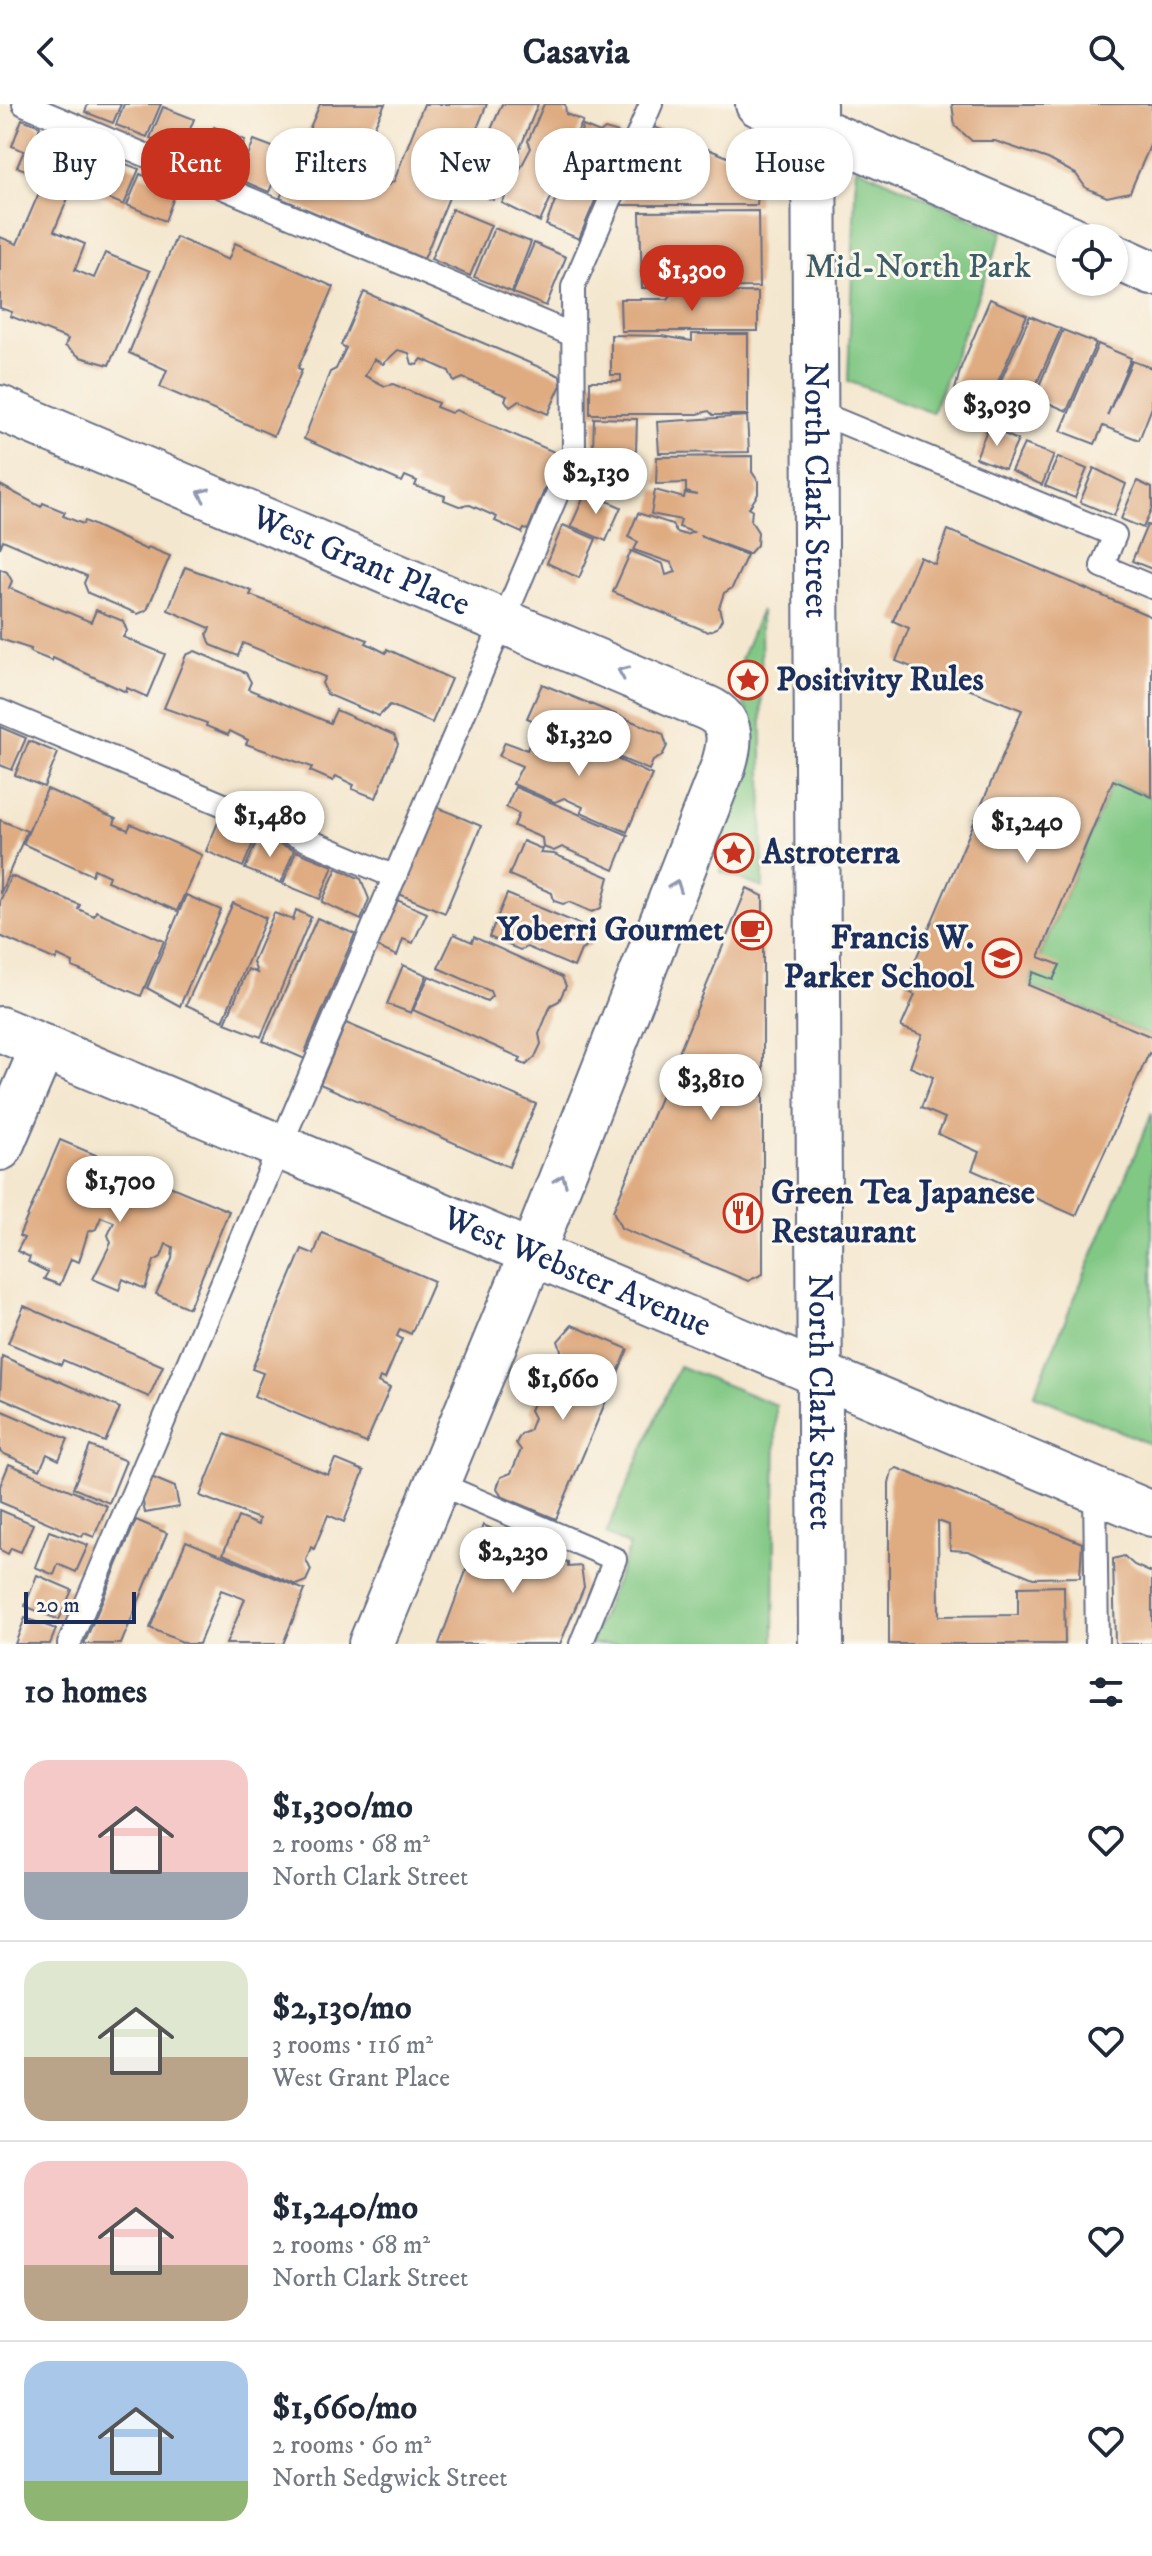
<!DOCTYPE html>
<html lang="en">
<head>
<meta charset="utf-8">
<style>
	:root { --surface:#fff; --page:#f2f2f3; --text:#1f2937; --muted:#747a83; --line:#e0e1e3; --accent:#c8321e }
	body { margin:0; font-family:"IM FELL DW Pica",serif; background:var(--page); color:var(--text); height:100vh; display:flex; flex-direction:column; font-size:30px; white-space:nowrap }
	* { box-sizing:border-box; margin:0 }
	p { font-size:26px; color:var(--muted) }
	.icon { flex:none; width:44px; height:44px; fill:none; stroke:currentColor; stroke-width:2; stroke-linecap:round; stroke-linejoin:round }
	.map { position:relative; height:1540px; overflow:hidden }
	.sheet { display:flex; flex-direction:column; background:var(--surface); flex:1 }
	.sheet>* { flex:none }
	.hud { position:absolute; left:24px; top:24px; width:1104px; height:72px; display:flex; gap:16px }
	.buttons { position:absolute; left:1056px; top:120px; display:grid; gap:16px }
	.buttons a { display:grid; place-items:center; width:72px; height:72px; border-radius:50%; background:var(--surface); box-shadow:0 2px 6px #0004; font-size:40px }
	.scale { position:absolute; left:24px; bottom:20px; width:112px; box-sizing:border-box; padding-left:8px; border:4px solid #1b2f5e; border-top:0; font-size:22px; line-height:28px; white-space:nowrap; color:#1b2f5e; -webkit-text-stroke:6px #fbf7ec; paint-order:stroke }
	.price { position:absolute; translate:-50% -68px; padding:0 18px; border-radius:28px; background:#fff; color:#222; font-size:26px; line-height:52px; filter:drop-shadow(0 2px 4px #0008) }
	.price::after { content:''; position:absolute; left:50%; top:48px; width:24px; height:18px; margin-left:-12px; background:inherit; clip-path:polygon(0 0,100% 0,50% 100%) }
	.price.on { background:var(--accent); color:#fff }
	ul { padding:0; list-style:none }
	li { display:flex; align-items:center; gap:24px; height:200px; padding:0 24px }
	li+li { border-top:2px solid var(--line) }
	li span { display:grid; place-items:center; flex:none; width:224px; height:160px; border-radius:24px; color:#555 }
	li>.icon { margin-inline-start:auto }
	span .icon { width:96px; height:96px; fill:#fffc; stroke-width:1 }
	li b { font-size:34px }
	h2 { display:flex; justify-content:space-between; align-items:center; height:96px; padding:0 24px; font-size:34px }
	.chip { padding:0 28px; border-radius:32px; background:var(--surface); box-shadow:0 2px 6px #0004; font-size:28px; line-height:72px }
	.chip.on { background:var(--accent); color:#fff }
	header { display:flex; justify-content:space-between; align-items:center; height:104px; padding:0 24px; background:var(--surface); font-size:36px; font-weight:700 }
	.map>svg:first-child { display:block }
	.green { fill:#81c884; stroke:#4e7c71; stroke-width:2 }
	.building { fill:#dfac82 }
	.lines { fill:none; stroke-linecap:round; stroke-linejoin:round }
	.service-casing { stroke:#676f86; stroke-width:26 }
	.minor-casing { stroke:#676f86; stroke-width:48 }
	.tertiary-casing { stroke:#676f86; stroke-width:48 }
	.secondary-casing { stroke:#676f86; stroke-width:48 }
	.service { stroke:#fff; stroke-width:22 }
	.minor { stroke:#fff; stroke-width:44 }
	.tertiary { stroke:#fff; stroke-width:44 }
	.secondary { stroke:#fff; stroke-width:44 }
	.oneway { stroke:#8d97ae }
	.labels { text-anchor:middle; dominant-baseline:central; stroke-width:6; stroke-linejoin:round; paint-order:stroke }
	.park-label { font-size:34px; fill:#3a5d69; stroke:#fbf7ec }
	.street-label { font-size:34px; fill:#1b2f5e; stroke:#fbf7ec }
	.poi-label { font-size:34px; font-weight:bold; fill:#1b2f5e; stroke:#fbf7ec; text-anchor:start }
</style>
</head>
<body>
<header><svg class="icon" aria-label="back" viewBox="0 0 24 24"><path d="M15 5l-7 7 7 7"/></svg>Casavia<svg class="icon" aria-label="search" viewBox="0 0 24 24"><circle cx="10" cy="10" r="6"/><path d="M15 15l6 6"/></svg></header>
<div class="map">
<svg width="1152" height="1540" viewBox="0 0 1152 1540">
	<rect width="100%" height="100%" fill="#fbf7ec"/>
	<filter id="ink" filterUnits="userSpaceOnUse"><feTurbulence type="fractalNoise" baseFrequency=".0125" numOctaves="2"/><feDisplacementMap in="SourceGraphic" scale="16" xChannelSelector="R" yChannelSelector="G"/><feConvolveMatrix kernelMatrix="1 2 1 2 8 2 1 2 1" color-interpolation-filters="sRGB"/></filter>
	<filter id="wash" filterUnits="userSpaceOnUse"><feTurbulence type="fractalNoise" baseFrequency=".006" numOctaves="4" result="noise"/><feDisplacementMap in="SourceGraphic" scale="32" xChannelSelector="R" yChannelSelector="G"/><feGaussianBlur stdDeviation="1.8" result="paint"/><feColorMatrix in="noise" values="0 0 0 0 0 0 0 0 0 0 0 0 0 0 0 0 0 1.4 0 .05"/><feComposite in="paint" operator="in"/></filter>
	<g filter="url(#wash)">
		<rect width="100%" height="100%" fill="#f4e7cf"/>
		<!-- green -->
		<g class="green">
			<path d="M856,63L1003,128L932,309L848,277Z"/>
			<path d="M761,506L763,784L721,768L717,738L751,660L753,621L733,575Z"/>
			<path d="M1113,676L1152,693V933L1028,881Z"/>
			<path d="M1152,1009V1341L1034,1291Z"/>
			<path d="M679,1262L776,1301L774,1540H590L630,1442L606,1430Z"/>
		</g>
		<g id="blocks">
			<!-- building -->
			<g class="building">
				<path d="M88,0H121L113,19L85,8Z"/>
				<path d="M124,0H161L147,33L116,21Z"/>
				<path d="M320,0H385L356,62L358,70L379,76L378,80L385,83L394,77L424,0H487L424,155L280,94Z"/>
				<path d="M502,0H538L508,74L503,72L493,96L473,88L485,61L477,58Z"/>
				<path d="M544,0H565L566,10L583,17L555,72L558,78L540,118L502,99L531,44L528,37Z"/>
				<path d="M952,0H1152V37L1130,88L1107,93L1086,84L1076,70L1048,55L995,37H972L955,22Z"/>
				<path d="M163,3L194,15L181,48L150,34Z"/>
				<path d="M22,15L40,22L38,29L59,37L45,73L17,63L24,47L12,42Z"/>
				<path d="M583,22L600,29L605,25L619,29L620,37L579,135L546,121Z"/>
				<path d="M214,23L245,36L232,68L201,55Z"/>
				<path d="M654,23L747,61H761L766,68L759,80L757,101H621Z"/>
				<path d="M62,35L139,65L124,101L74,80L54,127L85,140L75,166L94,174L105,149L150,167L109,261L80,253L65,242L68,235L10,212L12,208L0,204V133L17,140Z"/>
				<path d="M254,36L286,48L269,88L239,75Z"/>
				<path d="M140,70L177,85L165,117L127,101Z"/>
				<path d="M452,105L491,121L470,172L431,155Z"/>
				<path d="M758,107L759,183L642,184L640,108Z"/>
				<path d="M494,124L531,138L512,188L474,173Z"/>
				<path d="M176,133L228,156L235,139L334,183L298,264L302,266L274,332L160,283L167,266L129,249Z"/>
				<path d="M534,139L566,153L546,202L513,189Z"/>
				<path d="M364,188L560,272L561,281L548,310L519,297L510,303L505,296L507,292L463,274L454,278L449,267L422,255L417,261L412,260L409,249L398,246L383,260L374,255L365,272L385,282L393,280L438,299L436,303L451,309L456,306L559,350L528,426L524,425L522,429L495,417L497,413L470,401L459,402L444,396L445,392L415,382L417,377L405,372L402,378L304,335L330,268L336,265L346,244L341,241Z"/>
				<path d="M758,188V227H621L620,195H668L673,189Z"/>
				<path d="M990,195L1027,211L985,308L953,293L961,263Z"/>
				<path d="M1030,212L1061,225L1032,290L1000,278Z"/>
				<path d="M1063,226L1096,239L1067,307L1034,293Z"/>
				<path d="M692,230H748V311H713L709,307L698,310H590V277H621V271H611V231L662,232L692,237Z"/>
				<path d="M1098,240L1131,254L1107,312L1132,257L1152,264V303L1139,336L1103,322L1095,340L1061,327Z"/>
				<path d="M747,312L749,348L659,349L657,318Z"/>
				<path d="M594,314L637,315L636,347L593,346Z"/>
				<path d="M988,323L1018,336L1005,365L976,354Z"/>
				<path d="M1024,340L1054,351L1042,381L1011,367Z"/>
				<path d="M752,352V368L758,377V390L749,404L752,405L751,417L758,428L757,441L749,450L700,432L747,451L732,484L724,489L719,504L722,515L717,524L708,528L613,488L631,447L663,460L666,471L676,468L672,459L634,446L638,438L628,433L638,409L672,420L676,428L686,431L693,428L679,423L681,416L651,410L655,386L684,394L685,389L697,391L686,388V379L656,380L657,353Z"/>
				<path d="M1058,353L1087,365L1075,394L1045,382Z"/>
				<path d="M1094,364L1126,380L1114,412L1080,398Z"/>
				<path d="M1137,377L1152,384V404L1143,424L1121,415Z"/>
				<path d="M0,381L41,403L43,399L65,408L63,412L83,420L85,417L147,446L148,443L170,452L147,506L138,510L88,489L84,479L87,472L3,436L0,444Z"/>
				<path d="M586,388L621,403L606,437L571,422Z"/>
				<path d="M563,421L596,435L579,474L547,459Z"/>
				<path d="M1147,421L1152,423V465L1132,457Z"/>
				<path d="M948,426L1152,513V693L1113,676L1039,853L1060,861L1053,876L1033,868L1028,881L1152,933V951L1149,949L1076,1112L972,1066L979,1048L938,1030L945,1014L921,1004L933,973L910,963L922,931L901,923L915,891L903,885L1022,606L896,557L909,524L893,517L920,453L935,460Z"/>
				<path d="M185,463L252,487L250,491L368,536L366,539L386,549L387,545L451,575L432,619L390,601L379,612L327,590L322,579L325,573L243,539L238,552L211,541L207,530L210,524L168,506Z"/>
				<path d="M0,465L7,468L12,477L9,484L91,518L96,506L123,517L127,527L123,533L165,550L147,593L127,584L126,588L53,554L52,557L30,548L31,545L0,535Z"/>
				<path d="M195,547L246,569L251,578L248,585L330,619L336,606L394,631L398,640L376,694L352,685L354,681L336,672L333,677L310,667L312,663L246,640L248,636L230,627L228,631L206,622L207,619L164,604L186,551Z"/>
				<path d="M542,580L663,630L667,642L662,652L653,657L649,666L596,644L593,638L580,637L527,614Z"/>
				<path d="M537,621L578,639L582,647L604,656L606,650L652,671L627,728L581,708L583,703L564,694L555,698L513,680L522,662L499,652L505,638L527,646Z"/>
				<path d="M0,623L26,634L12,666L0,661Z"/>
				<path d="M29,637L58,649L44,683L15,671Z"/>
				<path d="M515,683L628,731L614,766L562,743L554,747L543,743L542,734L514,722L519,710L506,703Z"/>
				<path d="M47,685L116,715L114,720L128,726L131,720L202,751L177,807L107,777L109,772L94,765L92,771L23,740Z"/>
				<path d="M437,703L481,722L445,809L399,790Z"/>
				<path d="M0,716L27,727L0,790Z"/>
				<path d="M219,716L256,732L243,763L206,747Z"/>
				<path d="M259,731L294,746L281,779L245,765Z"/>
				<path d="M523,737L542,745L540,749L554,750L609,773L601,804L592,808L569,798L563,800L554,797L552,789L509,771Z"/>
				<path d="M296,747L333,762L320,795L283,780Z"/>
				<path d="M337,764L361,775L369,795L361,816L322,798Z"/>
				<path d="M11,772L80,801L78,805L94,812L96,807L164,837L141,892L72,863L73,859L58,852L56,856L0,832V797Z"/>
				<path d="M747,784L763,792V1170L748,1177L621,1124L613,1107Z"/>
				<path d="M507,790L591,825V841L581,846L574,863L527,843L520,846L489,833Z"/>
				<path d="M186,791L221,806L180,902L147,884Z"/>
				<path d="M397,796L427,809L413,839L403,835L397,852L377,843Z"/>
				<path d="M233,799L266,814L223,917L186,901Z"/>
				<path d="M296,806L311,813L261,933L225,919L248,865L257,869L253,858L274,809L293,816Z"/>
				<path d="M317,814L355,830L305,948L308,949L305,955L263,937Z"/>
				<path d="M454,830L472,838L474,833L562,873L566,882L559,897L551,901L539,930L541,940L535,953L526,961L519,958L521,954L413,906L429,872L487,897L492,892L490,887L438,864Z"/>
				<path d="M403,861L427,871L411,909L387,900Z"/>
				<path d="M346,919L536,1000L509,1063L320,980Z"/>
				<path d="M60,1036L229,1107L189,1204L156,1190L172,1155L173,1143L166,1140L161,1153L154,1157L145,1185L123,1175L119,1186L93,1175L111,1139L108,1131L114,1118L101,1113L96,1125L88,1128L79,1158L71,1155L60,1181L44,1175L48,1168L28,1158L30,1153L17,1147L24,1134L19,1132Z"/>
				<path d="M322,1129L434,1177L411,1230L400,1225L397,1232L402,1235L385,1275L380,1273L378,1278L390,1284L366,1339L254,1292L263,1269L252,1265L302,1145L314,1150Z"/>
				<path d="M24,1202L163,1262L149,1293L63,1256L61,1261L8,1239Z"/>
				<path d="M572,1221L628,1245L556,1415L501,1392L497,1384L501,1373L511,1369L521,1346L516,1339L521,1330L529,1327L534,1314L530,1306L535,1295L543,1292L548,1279L544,1271L558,1257L561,1246L558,1237Z"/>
				<path d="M2,1252L120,1304L105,1338L0,1293Z"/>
				<path d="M0,1306L68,1335L59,1356L47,1350L40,1366L0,1348Z"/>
				<path d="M225,1330L328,1371L335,1355L364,1367L344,1418L328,1411L314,1445L311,1443L306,1456L311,1466L306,1477L296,1481L223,1450L238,1413L258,1421L259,1415L200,1392Z"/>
				<path d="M90,1342L126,1357L109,1399L73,1384Z"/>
				<path d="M9,1360L107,1402L94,1433L84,1429L82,1433L0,1398V1382Z"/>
				<path d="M897,1364L1082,1439L1080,1473L1033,1474L968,1447L950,1446L949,1421L938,1417L939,1512L1018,1511V1483L1064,1482L1065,1540H889V1379L892,1367Z"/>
				<path d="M151,1373L175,1383L179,1403L145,1409L142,1393Z"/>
				<path d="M0,1406L33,1420L21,1448L11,1444L8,1450L0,1446Z"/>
				<path d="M136,1416L167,1429L121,1540H84Z"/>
				<path d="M483,1421L548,1449L549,1457L561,1456L568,1458V1463L581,1462L584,1483L560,1540H439Z"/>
				<path d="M49,1427L88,1441L76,1468L58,1460L54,1471L35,1463Z"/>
				<path d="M186,1437L305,1486L283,1540H226L245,1495L221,1486L199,1540H187L150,1524Z"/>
				<path d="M1124,1452L1134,1461L1152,1469V1540H1115L1113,1455Z"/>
				<path d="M37,1471L72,1486L59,1516L25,1502Z"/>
				<path d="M25,1514L56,1525L50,1540H15Z"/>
			</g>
		</g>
	</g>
	<g filter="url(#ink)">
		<use href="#blocks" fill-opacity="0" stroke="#676f86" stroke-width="2"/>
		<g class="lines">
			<defs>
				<g id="service">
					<path d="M24,0L573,231"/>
					<path d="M815,307L1115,431L1102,462L1152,483"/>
					<path d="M0,607L395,773"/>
					<path d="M437,1379L615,1455L581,1540"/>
					<path d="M1095,1386L1097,1540"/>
					<path d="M69,1540L574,350L573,183L651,0"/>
				</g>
				<g id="minor">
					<path d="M758,0L1071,134"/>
					<path d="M1114,152L1152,169"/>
					<path id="s1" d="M0,304L707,604C734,616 731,638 723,663L532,1149"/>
					<path d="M0,1044L43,943"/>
				</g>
				<g id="tertiary">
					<path id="s2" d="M0,925L1152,1410"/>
					<path d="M371,1540L532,1149"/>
				</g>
				<g id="secondary">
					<path id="s3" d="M814,0L821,1540"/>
				</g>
			</defs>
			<!-- service casing -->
			<use href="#service" class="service-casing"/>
			<!-- minor casing -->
			<use href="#minor" class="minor-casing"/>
			<!-- tertiary casing -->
			<use href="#tertiary" class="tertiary-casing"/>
			<!-- secondary casing -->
			<use href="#secondary" class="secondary-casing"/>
			<!-- service -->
			<use href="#service" class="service"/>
			<!-- minor -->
			<use href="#minor" class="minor"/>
			<!-- tertiary -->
			<use href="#tertiary" class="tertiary"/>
			<!-- secondary -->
			<use href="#secondary" class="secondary"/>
		</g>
		<!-- one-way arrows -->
		<defs><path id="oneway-chevron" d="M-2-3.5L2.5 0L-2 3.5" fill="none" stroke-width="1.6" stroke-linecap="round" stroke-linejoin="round" transform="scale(2)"/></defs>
		<g class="oneway">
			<use href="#oneway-chevron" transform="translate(203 390) rotate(-157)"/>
			<use href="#oneway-chevron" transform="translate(623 568) rotate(-157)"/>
			<use href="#oneway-chevron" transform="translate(676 782) rotate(-69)"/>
			<use href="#oneway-chevron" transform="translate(561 1076) rotate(-69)"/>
		</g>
	</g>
	<!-- icons -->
	<defs>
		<symbol id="sight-ring" viewBox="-11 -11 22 22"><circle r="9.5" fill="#fbf7ec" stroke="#c8321e" stroke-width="1.5"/><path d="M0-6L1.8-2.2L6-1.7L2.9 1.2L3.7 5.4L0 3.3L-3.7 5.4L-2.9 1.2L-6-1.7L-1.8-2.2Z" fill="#c8321e"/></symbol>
		<symbol id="cafe-ring" viewBox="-11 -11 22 22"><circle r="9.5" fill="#fbf7ec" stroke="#c8321e" stroke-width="1.5"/><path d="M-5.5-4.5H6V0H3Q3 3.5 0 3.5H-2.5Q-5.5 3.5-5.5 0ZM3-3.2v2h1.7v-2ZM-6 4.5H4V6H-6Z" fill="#c8321e"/></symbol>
		<symbol id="school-ring" viewBox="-11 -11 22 22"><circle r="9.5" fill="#fbf7ec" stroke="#c8321e" stroke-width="1.5"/><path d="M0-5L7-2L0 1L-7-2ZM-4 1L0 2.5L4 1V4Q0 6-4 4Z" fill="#c8321e"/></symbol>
		<symbol id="restaurant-ring" viewBox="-11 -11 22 22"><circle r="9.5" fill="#fbf7ec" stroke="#c8321e" stroke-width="1.5"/><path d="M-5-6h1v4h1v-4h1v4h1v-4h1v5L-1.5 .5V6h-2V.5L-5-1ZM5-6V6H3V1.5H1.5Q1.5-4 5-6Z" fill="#c8321e"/></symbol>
	</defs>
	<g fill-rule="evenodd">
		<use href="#sight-ring" x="726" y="554" width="44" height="44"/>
		<use href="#sight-ring" x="712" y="727" width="44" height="44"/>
		<use href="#cafe-ring" x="730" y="804" width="44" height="44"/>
		<use href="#school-ring" x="980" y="832" width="44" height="44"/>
		<use href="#restaurant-ring" x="721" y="1087" width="44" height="44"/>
	</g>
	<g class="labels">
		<!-- park labels -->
		<g class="park-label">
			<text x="918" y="163">Mid-North Park</text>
		</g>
		<!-- street labels -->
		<g class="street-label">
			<text stroke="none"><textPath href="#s3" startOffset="386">North Clark Street</textPath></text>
			<text stroke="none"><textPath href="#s1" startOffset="392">West Grant Place</textPath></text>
			<text stroke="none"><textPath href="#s2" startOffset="626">West Webster Avenue</textPath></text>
			<text stroke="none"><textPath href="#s3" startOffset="1298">North Clark Street</textPath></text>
		</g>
		<!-- poi labels -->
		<g class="poi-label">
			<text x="776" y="576">Positivity Rules</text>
			<text x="762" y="749">Astroterra</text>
			<text x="724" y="826" text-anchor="end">Yoberri Gourmet</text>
			<text x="974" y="834" text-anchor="end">Francis W.<tspan x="974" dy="39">Parker School</tspan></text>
			<text x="771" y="1089">Green Tea Japanese<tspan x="771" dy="39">Restaurant</tspan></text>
		</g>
	</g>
</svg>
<div class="buttons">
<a><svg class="icon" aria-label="locate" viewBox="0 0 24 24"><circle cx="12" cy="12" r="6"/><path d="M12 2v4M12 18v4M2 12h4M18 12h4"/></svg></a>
</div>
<div class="scale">20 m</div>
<b class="price on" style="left:692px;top:209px">$1,300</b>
<b class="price" style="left:997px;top:344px">$3,030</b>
<b class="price" style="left:596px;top:412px">$2,130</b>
<b class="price" style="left:579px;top:674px">$1,320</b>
<b class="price" style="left:270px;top:755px">$1,480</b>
<b class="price" style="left:1027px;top:761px">$1,240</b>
<b class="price" style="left:711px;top:1018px">$3,810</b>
<b class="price" style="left:120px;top:1120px">$1,700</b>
<b class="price" style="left:563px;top:1318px">$1,660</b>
<b class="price" style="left:513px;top:1491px">$2,230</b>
<div class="hud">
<a class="chip">Buy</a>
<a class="chip on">Rent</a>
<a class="chip">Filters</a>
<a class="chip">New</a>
<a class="chip">Apartment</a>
<a class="chip">House</a>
</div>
</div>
<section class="sheet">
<h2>10 homes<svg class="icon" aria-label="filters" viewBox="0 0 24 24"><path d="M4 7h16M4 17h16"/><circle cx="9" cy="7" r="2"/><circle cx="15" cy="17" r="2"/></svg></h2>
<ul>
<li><span style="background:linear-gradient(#f6c9c9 70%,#9aa5b1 0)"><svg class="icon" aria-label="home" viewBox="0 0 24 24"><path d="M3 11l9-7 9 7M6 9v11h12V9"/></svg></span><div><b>$1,300/mo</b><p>2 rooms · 68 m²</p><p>North Clark Street</p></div><svg class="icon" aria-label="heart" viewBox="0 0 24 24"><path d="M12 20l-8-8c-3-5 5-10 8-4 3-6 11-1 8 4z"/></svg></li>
<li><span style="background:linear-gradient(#dfe7d0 60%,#b9a48a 0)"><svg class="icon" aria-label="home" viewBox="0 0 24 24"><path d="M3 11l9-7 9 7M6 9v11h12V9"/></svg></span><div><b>$2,130/mo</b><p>3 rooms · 116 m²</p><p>West Grant Place</p></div><svg class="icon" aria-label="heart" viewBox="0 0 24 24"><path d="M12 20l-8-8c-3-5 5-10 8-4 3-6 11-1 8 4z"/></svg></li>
<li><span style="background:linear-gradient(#f6c9c9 65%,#b9a48a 0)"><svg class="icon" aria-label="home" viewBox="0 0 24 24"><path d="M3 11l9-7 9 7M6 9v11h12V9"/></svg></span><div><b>$1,240/mo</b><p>2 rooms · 68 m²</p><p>North Clark Street</p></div><svg class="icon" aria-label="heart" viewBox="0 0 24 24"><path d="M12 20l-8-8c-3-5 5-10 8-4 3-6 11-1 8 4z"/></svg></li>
<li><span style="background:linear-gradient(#a9c7e8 75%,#8fb573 0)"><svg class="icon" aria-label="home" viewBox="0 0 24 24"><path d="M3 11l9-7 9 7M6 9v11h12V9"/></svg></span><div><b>$1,660/mo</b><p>2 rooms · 60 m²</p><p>North Sedgwick Street</p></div><svg class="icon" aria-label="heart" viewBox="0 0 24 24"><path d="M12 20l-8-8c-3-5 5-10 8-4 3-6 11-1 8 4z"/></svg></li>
</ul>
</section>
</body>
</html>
